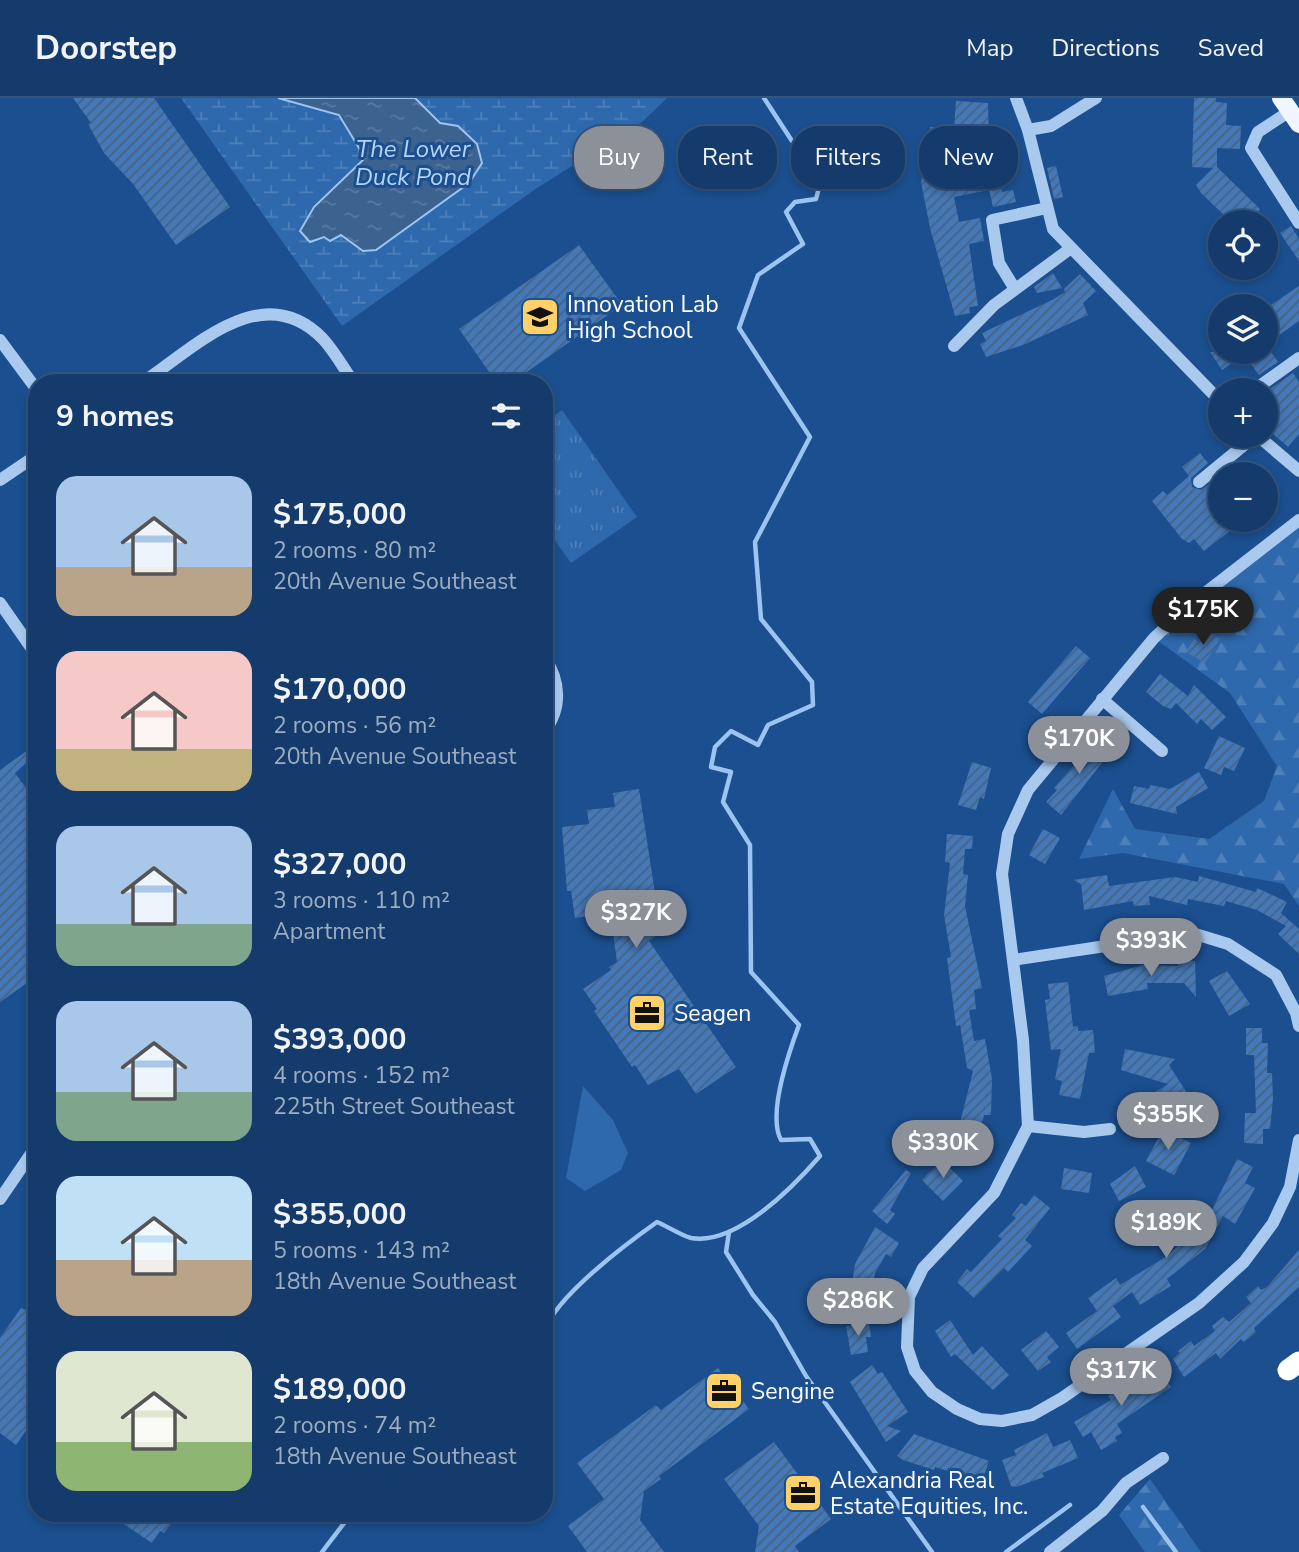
<!DOCTYPE html>
<html lang="en">
<head>
<meta charset="utf-8">
<style>
	:root { --surface:#143b6b; --page:#1d4271; --text:#f1f3f6; --muted:#9dadc1; --line:#33557e; --accent:#8c9099 }
	body { margin:0; font-family:"Nunito Sans",sans-serif; background:var(--page); color:var(--text); height:100vh; display:flex; flex-direction:column; font-size:26px; white-space:nowrap }
	* { box-sizing:border-box; margin:0 }
	p { font-size:23px; color:var(--muted) }
	.icon { flex:none; width:38px; height:38px; fill:none; stroke:currentColor; stroke-width:2; stroke-linecap:round; stroke-linejoin:round }
	.map { position:relative; flex:1; overflow:hidden }
	.sheet { position:absolute; left:28px; top:276px; width:525px; height:1148px; display:flex; flex-direction:column; background:var(--surface); border-radius:28px; box-shadow:0 4px 10px #0003,0 0 0 2px var(--line) }
	.sheet>* { flex:none }
	.banner { position:absolute; left:574px; top:28px; width:620px; height:63px; display:flex; gap:14px }
	.buttons { position:absolute; left:1208px; top:112px; display:grid; gap:14px }
	.buttons a { display:grid; place-items:center; width:70px; height:70px; border-radius:50%; background:var(--surface); box-shadow:0 4px 10px #0003,0 0 0 2px var(--line); font-size:35px }
	.price { position:absolute; translate:-50% -60px; padding:0 16px; border-radius:24px; background:var(--accent); color:#fff; font-size:23px; line-height:46px; filter:drop-shadow(0 2px 4px #0008) }
	.price::after { content:''; position:absolute; left:50%; top:42px; width:21px; height:16px; margin-left:-10px; background:inherit; clip-path:polygon(0 0,100% 0,50% 100%) }
	.price.on { background:#222; color:#fff }
	ul { padding:0; list-style:none }
	li { display:flex; align-items:center; gap:21px; height:175px; padding:0 28px }
	li span { display:grid; place-items:center; flex:none; width:196px; height:140px; border-radius:21px; color:#555 }
	li>.icon { margin-inline-start:auto }
	span .icon { width:84px; height:84px; fill:#fffc; stroke-width:1 }
	li b { font-size:30px }
	h2 { display:flex; justify-content:space-between; align-items:center; height:84px; padding:0 28px; font-size:30px }
	.chip { padding:0 24px; border-radius:28px; background:var(--surface); box-shadow:0 4px 10px #0003,0 0 0 2px var(--line); font-size:24px; line-height:63px }
	.chip.on { background:var(--accent); color:#fff }
	header { display:flex; align-items:center; gap:42px; box-sizing:border-box; height:98px; padding:0 35px; background:var(--surface); border-bottom:2px solid var(--line) }
	header strong { font-size:33px }
	nav { display:flex; gap:38px; margin-inline-start:auto; font-size:24px }
	.map>svg:first-child { display:block }
	.grass { fill:url(#grass-tufts) }
	.forest { fill:url(#forest-firs) }
	.wetland { fill:url(#wetland-marsh) }
	.park { fill:#2e69ad }
	.water { fill:url(#water-ripples); stroke:#9cc4f0; stroke-width:2 }
	.lines { fill:none; stroke-linecap:round; stroke-linejoin:round }
	.stream { stroke:#9cc4f0; stroke-width:4.5 }
	.building { fill:url(#building-hatch) }
	.minor { stroke:#a9c9ee; stroke-width:12 }
	.major { stroke:#f0f6ff; stroke-width:18 }
	.highway { stroke:#fff; stroke-width:21 }
	.labels { text-anchor:middle; dominant-baseline:central; stroke-width:6; stroke-linejoin:round; paint-order:stroke }
	.poi-label { font-size:23px; fill:#fff; stroke:#1b4f8f; text-anchor:start }
	.water-label { font-size:24px; font-style:italic; fill:#b5d3f5; stroke:#1b4f8f }
</style>
</head>
<body>
<header>
<strong>Doorstep</strong>
<nav><a>Map</a><a>Directions</a><a>Saved</a></nav>
</header>
<div class="map">
<svg width="1299" height="1454" viewBox="0 0 1299 1454">
	<defs>
		<pattern id="grass-tufts" width="24" height="20" patternUnits="userSpaceOnUse" patternTransform="scale(1.75)"><rect width="24" height="20" fill="#2e69ad"/><path d="M3 7l-1-3M5 7V3M7 7l1-3M15 17l-1-3M17 17v-4M19 17l1-3" fill="none" stroke="#4d80b9"/></pattern>
		<pattern id="forest-firs" width="22" height="20" patternUnits="userSpaceOnUse" patternTransform="scale(1.75)"><rect width="22" height="20" fill="#2e69ad"/><path d="M5 1l3.5 6h-7zM16 11l3.5 6h-7z" fill="#4d80b9"/></pattern>
		<pattern id="wetland-marsh" width="20" height="14" patternUnits="userSpaceOnUse" patternTransform="scale(1.75)"><rect width="20" height="14" fill="#2e69ad"/><path d="M1 5h8M5 5V1M11 12h8M15 12V8" fill="none" stroke="#4d80b9"/></pattern>
		<pattern id="water-ripples" width="26" height="14" patternUnits="userSpaceOnUse" patternTransform="scale(1.75)"><rect width="26" height="14" fill="#3c6290"/><path d="M2 4q2-2 4 0t4 0M15 11q2-2 4 0t4 0" fill="none" stroke="#597aa1"/></pattern>
		<pattern id="building-hatch" width="6" height="6" patternUnits="userSpaceOnUse" patternTransform="scale(1.75)"><rect width="6" height="6" fill="#4478b7"/><path d="M-1 1l2-2M0 6l6-6M5 7l2-2" fill="none" stroke="#486282"/></pattern>
	</defs>
	<rect width="100%" height="100%" fill="#1b4f8f"/>
	<!-- grass -->
	<path class="grass" d="M562,312L637,419L571,465L544,427V325Z"/>
	<!-- forest -->
	<g class="forest">
		<path d="M1299,422V808L1284,786L1123,755L1079,761L1113,691L1135,731L1209,741L1264,703L1277,668L1230,595L1154,540Z"/>
		<path d="M1150,1381L1201,1454H1145L1119,1417Z"/>
	</g>
	<!-- wetland -->
	<path class="wetland" d="M181,0H667L642,24L537,90L342,228Z"/>
	<!-- park -->
	<path class="park" d="M583,988L613,1022L628,1055L621,1072L585,1093L566,1080Z"/>
	<!-- water -->
	<path class="water" d="M278,0H415L440,25L458,28L477,46L482,65L469,85L376,152L363,153L341,137L330,143L324,139L310,144L300,133L314,109L365,60L339,17Z"/>
	<g class="lines">
		<!-- stream -->
		<g class="stream">
			<path d="M729,1134L726,1154L753,1197L775,1224L806,1278L932,1454"/>
			<path d="M544,1234C555,1199 626,1146 657,1124C667,1128 680,1137 691,1140C736,1148 794,1088 820,1058L810,1041L781,1042C767,1016 789,954 799,927L751,874L750,747L723,704L731,674L711,669L715,649L731,633L758,647L768,627L813,607L812,584L761,521L755,444L810,339L739,230L758,177L803,146L786,114L795,104L816,101L820,86L764,0"/>
			<path d="M1143,1409L1176,1454"/>
			<path d="M322,1454L351,1416"/>
			<path d="M1006,1454L1070,1407"/>
		</g>
	</g>
	<!-- building -->
	<g class="building">
		<path d="M73,0H154L230,109L176,147L133,86L104,55L88,26L91,25Z"/>
		<path d="M1194,0H1216V4L1227,5L1226,27L1241,28L1240,51L1217,50V69L1260,111L1258,114L1269,124H1231L1201,95L1196,87L1213,70L1192,69Z"/>
		<path d="M956,3L988,5L989,47L929,43L930,29L954,30Z"/>
		<path d="M988,56L995,57L1002,94L1013,92L1016,104L993,109L989,92L954,99L959,124L980,120L984,143L969,146L978,208L969,209L970,215L955,218L930,130L921,84L922,79L939,76L937,69L941,65Z"/>
		<path d="M1056,68L1063,99L1054,101L1047,70Z"/>
		<path d="M1291,128L1299,141V163L1280,135Z"/>
		<path d="M579,147L622,207L511,285H497L459,231Z"/>
		<path d="M1053,175L1062,190L1037,195L1034,189Z"/>
		<path d="M1080,176L1096,193L1083,205L1088,217L1023,247L986,259L980,246L986,243L982,235L1052,202L1065,194L1064,191Z"/>
		<path d="M1299,188V223L1265,247V211Z"/>
		<path d="M1210,254H1271L1278,264L1259,277L1244,257L1222,272Z"/>
		<path d="M1293,275L1299,284V336L1288,349L1265,329L1279,311L1267,293Z"/>
		<path d="M1200,355L1208,365L1191,380L1192,389L1201,392L1219,379L1220,422H1244L1204,453L1194,441L1189,445L1182,441L1152,403L1163,393L1167,397L1189,378L1182,369Z"/>
		<path d="M1206,532L1220,541L1205,565L1186,554L1194,541L1199,544Z"/>
		<path d="M1076,548L1090,560L1042,616L1028,604Z"/>
		<path d="M1160,576L1188,598L1194,587L1226,619L1212,632L1201,621L1197,626L1176,605L1171,611L1163,608L1146,594Z"/>
		<path d="M1219,638L1245,650L1234,673L1224,669L1221,677L1204,670Z"/>
		<path d="M1098,640L1112,652L1061,717L1046,704L1057,692L1054,690Z"/>
		<path d="M28,652L33,659L15,675L37,705V878L0,904V672Z"/>
		<path d="M972,664L991,670L984,701L980,699L976,712L958,707Z"/>
		<path d="M1199,674L1208,690L1176,709L1177,716L1130,705L1134,688L1149,691L1150,687L1170,691Z"/>
		<path d="M639,691L661,834L649,843L736,969L696,996L679,971L648,987L635,967L632,969L594,913L597,911L583,891L611,872L609,869L617,864L611,820L602,821V816L575,820L571,793H567L562,729L589,726L587,712L615,709L613,695Z"/>
		<path d="M1043,731L1060,740L1045,766L1029,757Z"/>
		<path d="M947,736L973,738L972,751H965L963,776L968,777L965,808L982,890L974,892L976,911L969,912L974,943L985,941L992,981L991,1017H984L978,1043L973,1042L969,1057L953,1053L973,973L967,970L960,927L956,928L947,860L951,859L944,817L950,765L945,764Z"/>
		<path d="M1107,777L1109,788L1175,779L1198,784L1199,778L1256,794L1257,790L1287,804L1281,815L1299,831V856L1278,836L1286,828L1257,812L1226,803L1224,808L1188,801L1187,807L1149,798L1150,807L1134,808L1133,803L1084,812L1081,786L1073,782Z"/>
		<path d="M1178,863H1195L1196,899L1184,885H1147L1148,891L1108,898L1104,878L1143,867L1178,868Z"/>
		<path d="M1227,873L1250,906L1229,918L1209,883Z"/>
		<path d="M1068,884L1073,929L1078,928V933L1093,932L1095,955H1089L1080,1001L1059,997L1062,983L1055,981L1061,951L1051,952L1045,902L1050,901L1048,886Z"/>
		<path d="M1246,930H1262V945H1268L1267,975H1272L1273,1001L1270,1031H1263V1046L1244,1045L1245,1015H1256L1254,957H1246Z"/>
		<path d="M1125,951L1175,961L1169,967L1194,1006L1184,1013L1187,1017L1166,1030L1147,999L1168,986L1121,972Z"/>
		<path d="M1163,1031L1191,1045L1174,1077L1146,1063Z"/>
		<path d="M1237,1061L1253,1069L1245,1085L1255,1090L1235,1126L1223,1118L1205,1151L1167,1181L1171,1188L1140,1207L1132,1194L1113,1208L1121,1219L1077,1251L1066,1235L1097,1213L1088,1200L1116,1180L1120,1187L1167,1158L1201,1126L1204,1128Z"/>
		<path d="M942,1062L963,1083L943,1103L922,1082Z"/>
		<path d="M1135,1068L1146,1089L1119,1103L1110,1086Z"/>
		<path d="M1064,1070L1092,1075L1089,1095L1061,1091Z"/>
		<path d="M906,1072L911,1075L890,1112L895,1116L887,1126L872,1113Z"/>
		<path d="M1034,1097L1050,1110L1025,1142L1032,1148L1008,1174L1004,1170L974,1200L957,1184L967,1171L971,1174L1002,1141L998,1138L1016,1120L1012,1117L1021,1105L1026,1108Z"/>
		<path d="M875,1129L899,1145L891,1159L886,1156L875,1175L872,1192L878,1193L876,1209L849,1204L855,1166Z"/>
		<path d="M1299,1152V1189L1254,1230L1256,1234L1244,1244L1241,1241L1220,1261L1216,1255L1184,1279L1173,1261L1180,1255L1178,1253L1191,1243L1194,1248L1215,1233L1212,1228L1223,1219L1229,1224L1251,1205L1246,1199L1258,1188L1261,1192L1267,1189Z"/>
		<path d="M37,1195V1317L16,1347L0,1335V1240L21,1210L25,1212Z"/>
		<path d="M950,1222L973,1257L982,1248L1009,1277L993,1292L955,1256L951,1259L935,1233Z"/>
		<path d="M869,1225L871,1239H866L868,1254L851,1257L846,1228Z"/>
		<path d="M1046,1233L1059,1249L1047,1259L1051,1264L1038,1273L1021,1252Z"/>
		<path d="M872,1267L878,1276L882,1274L908,1314L887,1328L901,1333L886,1344L850,1284Z"/>
		<path d="M1156,1267L1171,1289L1117,1326L1122,1335L1115,1339L1117,1343L1101,1352L1091,1334L1083,1339L1074,1324L1111,1302L1108,1298L1123,1288L1127,1293L1147,1280L1144,1276Z"/>
		<path d="M718,1270L749,1311L659,1378L661,1381L644,1393L640,1422L664,1454H587L568,1428L604,1401L577,1365L656,1307L661,1312Z"/>
		<path d="M1047,1335L1053,1349L1070,1342L1078,1360L1042,1375L1044,1379L1016,1389L1011,1388L1002,1362L1016,1357L1014,1352Z"/>
		<path d="M914,1336L989,1363L982,1384L935,1369L934,1372L903,1362L897,1358Z"/>
		<path d="M774,1344L831,1421L795,1448L799,1454H755L759,1428L724,1381Z"/>
		<path d="M109,1416H178L164,1435L160,1433L152,1445Z"/>
	</g>
	<g class="lines">
		<!-- minor -->
		<g class="minor">
			<path d="M1016,0L1028,32L1053,131L1220,303"/>
			<path d="M1290,13L1258,34L1251,50L1299,125"/>
			<path d="M1028,32L1051,28L1096,0"/>
			<path d="M1015,191L999,165L992,122L1047,110"/>
			<path d="M0,242L37,292"/>
			<path d="M954,248L994,207L1071,150"/>
			<path d="M142,285C195,249 263,179 323,241C335,254 344,271 354,285"/>
			<path d="M1254,292L1299,260"/>
			<path d="M1258,338L1299,373"/>
			<path d="M0,382L37,357"/>
			<path d="M1199,384L1255,338"/>
			<path d="M1299,422L1187,509L1154,540L1028,692L1008,736L1002,776L1023,942L1028,1028L994,1095L923,1170L909,1199L907,1249L915,1273L932,1294L957,1311L980,1321L1002,1323L1032,1317L1062,1300L1199,1205L1244,1164L1273,1125L1290,1089L1299,1042"/>
			<path d="M0,505L37,558"/>
			<path d="M544,559C561,583 562,611 544,634"/>
			<path d="M1102,601L1162,653"/>
			<path d="M1013,862L1192,835L1228,846L1276,877L1296,915L1299,928"/>
			<path d="M1028,1028L1084,1034L1110,1031"/>
			<path d="M0,1101L37,1047"/>
			<path d="M1050,1454L1102,1413L1126,1385L1163,1360"/>
		</g>
		<!-- major -->
		<path class="major" d="M1281,0L1299,26"/>
		<!-- highway -->
		<path class="highway" d="M1288,1272L1299,1264"/>
	</g>
	<!-- icons -->
	<defs>
		<symbol id="school-square" viewBox="-11 -11 22 22"><rect x="-9" y="-9" width="18" height="18" rx="4" fill="#ffd166" stroke="#1b4f8f"/><path d="M0-5L7-2L0 1L-7-2ZM-4 1L0 2.5L4 1V4Q0 6-4 4Z" fill="#111"/></symbol>
		<symbol id="office-square" viewBox="-11 -11 22 22"><rect x="-9" y="-9" width="18" height="18" rx="4" fill="#ffd166" stroke="#1b4f8f"/><path d="M-6-3h4V-5.5h4V-3h4V5H-6ZM-1-4.5V-3h2v-1.5ZM-6 0V1H6V0Z" fill="#111"/></symbol>
	</defs>
	<g fill-rule="evenodd">
		<use href="#school-square" x="518" y="197" width="44" height="44"/>
		<use href="#office-square" x="625" y="893" width="44" height="44"/>
		<use href="#office-square" x="702" y="1271" width="44" height="44"/>
		<use href="#office-square" x="781" y="1373" width="44" height="44"/>
	</g>
	<g class="labels">
		<!-- poi labels -->
		<g class="poi-label">
			<text x="567" y="206">Innovation Lab<tspan x="567" dy="26">High School</tspan></text>
			<text x="674" y="915">Seagen</text>
			<text x="751" y="1293">Sengine</text>
			<text x="830" y="1382">Alexandria Real<tspan x="830" dy="26">Estate Equities, Inc.</tspan></text>
		</g>
		<!-- water labels -->
		<g class="water-label">
			<text x="413" y="51">The Lower<tspan x="413" dy="28">Duck Pond</tspan></text>
		</g>
	</g>
</svg>
<div class="buttons">
<a><svg class="icon" aria-label="locate" viewBox="0 0 24 24"><circle cx="12" cy="12" r="6"/><path d="M12 2v4M12 18v4M2 12h4M18 12h4"/></svg></a>
<a><svg class="icon" aria-label="layers" viewBox="0 0 24 24"><path d="M12 4l9 5-9 5-9-5zM3 14l9 5 9-5"/></svg></a>
<a>+</a>
<a>−</a>
</div>
<b class="price on" style="left:1203px;top:549px">$175K</b>
<b class="price" style="left:1079px;top:678px">$170K</b>
<b class="price" style="left:636px;top:852px">$327K</b>
<b class="price" style="left:1151px;top:880px">$393K</b>
<b class="price" style="left:1168px;top:1054px">$355K</b>
<b class="price" style="left:943px;top:1082px">$330K</b>
<b class="price" style="left:1166px;top:1162px">$189K</b>
<b class="price" style="left:858px;top:1240px">$286K</b>
<b class="price" style="left:1121px;top:1310px">$317K</b>
<div class="banner">
<a class="chip on">Buy</a>
<a class="chip">Rent</a>
<a class="chip">Filters</a>
<a class="chip">New</a>
</div>
<section class="sheet">
<h2>9 homes<svg class="icon" aria-label="filters" viewBox="0 0 24 24"><path d="M4 7h16M4 17h16"/><circle cx="9" cy="7" r="2"/><circle cx="15" cy="17" r="2"/></svg></h2>
<ul>
<li><span style="background:linear-gradient(#a9c7e8 65%,#b9a48a 0)"><svg class="icon" aria-label="home" viewBox="0 0 24 24"><path d="M3 11l9-7 9 7M6 9v11h12V9"/></svg></span><div><b>$175,000</b><p>2 rooms · 80 m²</p><p>20th Avenue Southeast</p></div></li>
<li><span style="background:linear-gradient(#f6c9c9 70%,#c2b280 0)"><svg class="icon" aria-label="home" viewBox="0 0 24 24"><path d="M3 11l9-7 9 7M6 9v11h12V9"/></svg></span><div><b>$170,000</b><p>2 rooms · 56 m²</p><p>20th Avenue Southeast</p></div></li>
<li><span style="background:linear-gradient(#a9c7e8 70%,#7fa58c 0)"><svg class="icon" aria-label="home" viewBox="0 0 24 24"><path d="M3 11l9-7 9 7M6 9v11h12V9"/></svg></span><div><b>$327,000</b><p>3 rooms · 110 m²</p><p>Apartment</p></div></li>
<li><span style="background:linear-gradient(#a9c7e8 65%,#7fa58c 0)"><svg class="icon" aria-label="home" viewBox="0 0 24 24"><path d="M3 11l9-7 9 7M6 9v11h12V9"/></svg></span><div><b>$393,000</b><p>4 rooms · 152 m²</p><p>225th Street Southeast</p></div></li>
<li><span style="background:linear-gradient(#bfe0f5 60%,#b9a48a 0)"><svg class="icon" aria-label="home" viewBox="0 0 24 24"><path d="M3 11l9-7 9 7M6 9v11h12V9"/></svg></span><div><b>$355,000</b><p>5 rooms · 143 m²</p><p>18th Avenue Southeast</p></div></li>
<li><span style="background:linear-gradient(#dfe7d0 65%,#8fb573 0)"><svg class="icon" aria-label="home" viewBox="0 0 24 24"><path d="M3 11l9-7 9 7M6 9v11h12V9"/></svg></span><div><b>$189,000</b><p>2 rooms · 74 m²</p><p>18th Avenue Southeast</p></div></li>
</ul>
</section>
</div>
</body>
</html>
